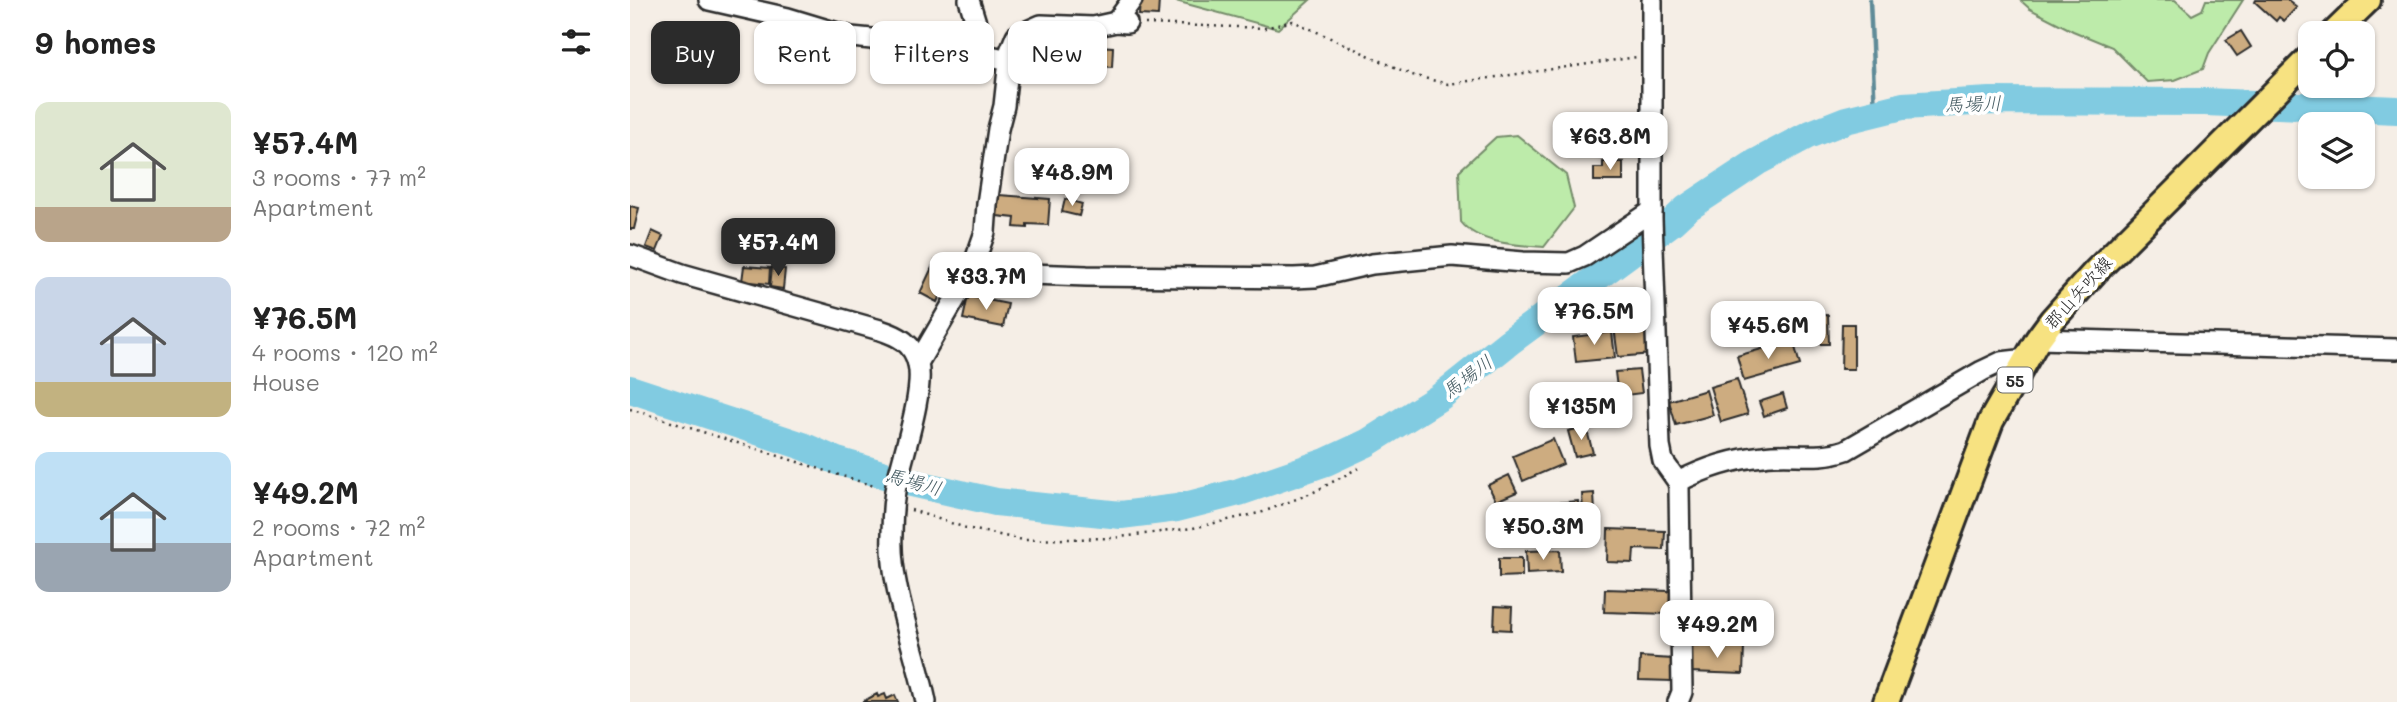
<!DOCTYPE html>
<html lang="en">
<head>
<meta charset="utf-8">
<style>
	:root { --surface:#fff; --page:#f2f2f2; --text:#222; --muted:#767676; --accent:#2b2b2b }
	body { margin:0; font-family:Mali,"Klee One",sans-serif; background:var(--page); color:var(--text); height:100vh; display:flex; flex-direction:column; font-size:26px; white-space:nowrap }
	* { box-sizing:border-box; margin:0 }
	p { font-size:23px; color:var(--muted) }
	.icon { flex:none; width:38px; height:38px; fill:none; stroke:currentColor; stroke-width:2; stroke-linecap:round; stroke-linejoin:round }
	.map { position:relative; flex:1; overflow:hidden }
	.drawer { display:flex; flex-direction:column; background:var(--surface); width:630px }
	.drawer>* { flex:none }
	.banner { position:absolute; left:21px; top:21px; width:665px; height:63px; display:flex; gap:14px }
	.fabs { position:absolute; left:1668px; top:21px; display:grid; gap:14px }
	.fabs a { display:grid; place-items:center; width:77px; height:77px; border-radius:14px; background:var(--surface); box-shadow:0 2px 5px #0004; font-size:35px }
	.price { position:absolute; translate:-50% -60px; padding:0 16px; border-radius:14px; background:#fff; color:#222; font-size:23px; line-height:46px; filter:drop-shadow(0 2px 4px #0008) }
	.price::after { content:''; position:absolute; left:50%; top:42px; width:21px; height:16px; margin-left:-10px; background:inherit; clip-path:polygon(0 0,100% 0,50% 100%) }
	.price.selected { background:var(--accent); color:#fff }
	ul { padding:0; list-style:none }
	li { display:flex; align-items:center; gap:21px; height:175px; padding:0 35px }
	li span { display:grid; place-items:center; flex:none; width:196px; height:140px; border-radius:14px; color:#555 }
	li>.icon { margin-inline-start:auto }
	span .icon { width:84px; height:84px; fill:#fffc; stroke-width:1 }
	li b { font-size:30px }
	h2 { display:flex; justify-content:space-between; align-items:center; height:84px; padding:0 35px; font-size:30px }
	.chip { padding:0 24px; border-radius:14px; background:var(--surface); box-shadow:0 2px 5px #0004; font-size:24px; line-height:63px }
	.chip.selected { background:var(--accent); color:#fff }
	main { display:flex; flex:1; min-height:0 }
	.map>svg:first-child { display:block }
	.green { fill:#bdebaa; stroke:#748b6a; stroke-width:2 }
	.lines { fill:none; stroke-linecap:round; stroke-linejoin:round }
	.stream { stroke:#5f8b98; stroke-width:4.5 }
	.river { stroke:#81cbe1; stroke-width:28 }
	.building { fill:#cdac80; stroke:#2b2b2b; stroke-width:2 }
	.minor-casing { stroke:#2b2b2b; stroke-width:24 }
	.major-casing { stroke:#2b2b2b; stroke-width:30 }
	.path { stroke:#2b2b2b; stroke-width:2.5; stroke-dasharray:2 5; stroke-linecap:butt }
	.minor { stroke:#fff; stroke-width:19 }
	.major { stroke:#f7e281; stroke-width:24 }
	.labels { text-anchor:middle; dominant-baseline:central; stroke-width:7; stroke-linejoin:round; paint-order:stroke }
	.shield { fill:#fff; stroke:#6b6b6b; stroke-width:2 }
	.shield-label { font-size:16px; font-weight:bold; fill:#2b2b2b }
	.street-label { font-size:18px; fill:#2b2b2b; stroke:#fff }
	.water-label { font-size:19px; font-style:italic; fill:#455b62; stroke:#fff }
</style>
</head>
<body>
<main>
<section class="drawer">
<h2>9 homes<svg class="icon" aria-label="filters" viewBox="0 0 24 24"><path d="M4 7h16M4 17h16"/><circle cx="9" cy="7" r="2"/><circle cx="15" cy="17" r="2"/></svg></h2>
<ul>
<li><span style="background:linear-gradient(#dfe7d0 75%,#b9a48a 0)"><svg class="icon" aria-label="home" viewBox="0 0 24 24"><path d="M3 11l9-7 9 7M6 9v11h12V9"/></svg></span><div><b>¥57.4M</b><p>3 rooms · 77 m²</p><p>Apartment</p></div></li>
<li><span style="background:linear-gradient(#c9d6e8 75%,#c2b280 0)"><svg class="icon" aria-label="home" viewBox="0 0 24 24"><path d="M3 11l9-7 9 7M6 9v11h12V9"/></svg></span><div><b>¥76.5M</b><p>4 rooms · 120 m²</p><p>House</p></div></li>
<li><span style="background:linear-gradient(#bfe0f5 65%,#9aa5b1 0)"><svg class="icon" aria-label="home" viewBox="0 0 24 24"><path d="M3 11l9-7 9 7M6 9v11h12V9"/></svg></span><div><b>¥49.2M</b><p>2 rooms · 72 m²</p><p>Apartment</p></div></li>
</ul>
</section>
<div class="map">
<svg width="1767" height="702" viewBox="0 0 1767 702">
	<rect width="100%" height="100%" fill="#f5eee6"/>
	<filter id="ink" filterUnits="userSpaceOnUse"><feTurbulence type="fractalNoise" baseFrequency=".0143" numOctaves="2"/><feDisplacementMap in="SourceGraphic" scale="14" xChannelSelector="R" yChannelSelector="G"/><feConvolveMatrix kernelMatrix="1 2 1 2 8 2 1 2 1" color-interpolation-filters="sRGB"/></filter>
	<g filter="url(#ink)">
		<!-- green -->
		<g class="green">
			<path d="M542,0H680L648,29Z"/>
			<path d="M1390,0H1545L1562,15L1572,10L1576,0H1613L1579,53L1573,69L1545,80L1517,82L1482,47L1443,31L1400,9Z"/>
			<path d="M887,135L936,175L944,208L914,247C888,245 848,244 831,222L829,171L866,137Z"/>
		</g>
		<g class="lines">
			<!-- stream -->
			<path class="stream" d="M1240,0L1245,113"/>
			<!-- river -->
			<path class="river" d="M0,389L173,446L207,461L282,483L366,502L491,515L547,508L609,492L696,462L737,443L810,397L879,342L1041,223L1056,209L1127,162L1178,135L1216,120L1273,106L1360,101L1575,102L1767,110"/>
		</g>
		<!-- building -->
		<g class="building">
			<path d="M510,0H529L528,16L509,15Z"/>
			<path d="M1626,0H1658L1667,7L1654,21L1649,17L1646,21L1625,2Z"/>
			<path d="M1611,31L1621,47L1607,56L1596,40Z"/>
			<path d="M451,45L483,47L482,67L449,65Z"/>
			<path d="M973,162H993V181H964V168H973Z"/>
			<path d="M369,195L420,199L418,225L397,224V228L384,227L385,218L367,216Z"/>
			<path d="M435,199L452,204L449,216L432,212Z"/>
			<path d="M0,206L9,208L4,229H0Z"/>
			<path d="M22,231L33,236L27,251L16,247Z"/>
			<path d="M305,261L322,269L307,302L290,293Z"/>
			<path d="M114,266L140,268L139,284L112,281Z"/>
			<path d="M142,267L155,269L153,289L140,287Z"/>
			<path d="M358,281L378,282V293L357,292Z"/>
			<path d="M338,296L378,304L373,327L333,319Z"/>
			<path d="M1198,315L1199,344H1170L1169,316Z"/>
			<path d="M1018,323L1022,354L988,357L984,327Z"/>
			<path d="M1212,324H1224V369H1211Z"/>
			<path d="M982,332L985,358L946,362L943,337Z"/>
			<path d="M1163,340L1170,365L1114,381L1107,356Z"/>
			<path d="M1009,370L1012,393L988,396L985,372Z"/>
			<path d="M1107,379L1118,414L1091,422L1080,387Z"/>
			<path d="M1076,390L1083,415L1046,425L1039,401Z"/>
			<path d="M1153,394L1157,408L1134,416L1129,402Z"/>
			<path d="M956,427L963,453L945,457L938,431Z"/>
			<path d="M923,439L933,464L893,481L883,456Z"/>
			<path d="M879,475L887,492L866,501L858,485Z"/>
			<path d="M964,493L965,513H953L952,494Z"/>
			<path d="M948,501L949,513L926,515L925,503Z"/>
			<path d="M921,520V539L891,540L890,521Z"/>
			<path d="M978,529L1035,531L1034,550L1004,549L1003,563L977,562Z"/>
			<path d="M930,550L931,572L897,574L896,551Z"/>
			<path d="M869,558H892V576L869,577Z"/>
			<path d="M975,589L1040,591L1039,614L974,612Z"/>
			<path d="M865,606L882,607L881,630L864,629Z"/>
			<path d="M1061,645L1114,647L1113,674L1060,672Z"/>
			<path d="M1010,657L1043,659L1042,681L1009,680Z"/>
			<path d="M247,694L248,697L255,694L257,699L265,695L268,702H232Z"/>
		</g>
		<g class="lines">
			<defs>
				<g id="minor">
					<path d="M79,0L158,18L221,37L314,46L379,60"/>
					<path d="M339,0L356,55"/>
					<path d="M1022,0V219L1030,446L1033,461L1048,482L1049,488L1052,692L1048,702"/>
					<path d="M486,22L502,0"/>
					<path d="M0,255L52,274L250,330C269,336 283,343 288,364C295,392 271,460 265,491C263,504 262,520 262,534C259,585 286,651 296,702"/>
					<path d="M341,272L457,276L664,278L685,277L742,264L822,256L893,262L939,263L955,256L1022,211"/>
					<path d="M1408,339L1767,349"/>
					<path d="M288,363L341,272L355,232L357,204L368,129L374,106L380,51L386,36L411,25L463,27L486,22L497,23"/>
					<path d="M1048,482C1075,468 1103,459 1133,456C1161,452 1188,460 1216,450L1352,371L1371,362L1397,359"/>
				</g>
				<g id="major">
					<path d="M1704,33L1738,0"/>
					<path d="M1256,702L1361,421L1408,339L1422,320L1465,272L1680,57"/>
				</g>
			</defs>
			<!-- minor casing -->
			<use href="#minor" class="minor-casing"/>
			<!-- major casing -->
			<use href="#major" class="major-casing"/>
			<!-- path -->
			<g class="path">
				<path d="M515,24L635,28L663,21L782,75L818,84L1007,57"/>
				<path d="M0,409L247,487"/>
				<path d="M281,510L336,528L393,540L482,538L563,528L633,512L684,492L732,466"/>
			</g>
			<!-- minor -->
			<use href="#minor" class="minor"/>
			<!-- major -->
			<use href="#major" class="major"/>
		</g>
	</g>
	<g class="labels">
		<!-- shield labels -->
		<rect class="shield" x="1367.5" y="367.5" width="35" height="25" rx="5"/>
		<g class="shield-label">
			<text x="1385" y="380">55</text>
		</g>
		<!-- street labels -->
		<g class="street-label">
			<text transform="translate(1448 292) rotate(-48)">郡山矢吹線</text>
		</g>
		<!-- water labels -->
		<g class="water-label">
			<text transform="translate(1343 103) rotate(-2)">馬場川</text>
			<text transform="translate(837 376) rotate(-37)">馬場川</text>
			<text transform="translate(284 481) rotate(15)">馬場川</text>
		</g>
	</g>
</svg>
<div class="fabs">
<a><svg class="icon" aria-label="locate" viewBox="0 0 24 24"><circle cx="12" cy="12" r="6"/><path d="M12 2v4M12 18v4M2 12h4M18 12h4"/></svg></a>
<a><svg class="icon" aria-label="layers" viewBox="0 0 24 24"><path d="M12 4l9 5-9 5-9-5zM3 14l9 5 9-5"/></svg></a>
</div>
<b class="price" style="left:980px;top:172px">¥63.8M</b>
<b class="price" style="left:442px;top:208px">¥48.9M</b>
<b class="price selected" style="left:148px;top:278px">¥57.4M</b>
<b class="price" style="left:356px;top:312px">¥33.7M</b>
<b class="price" style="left:964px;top:347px">¥76.5M</b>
<b class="price" style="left:1138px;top:361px">¥45.6M</b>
<b class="price" style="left:951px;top:442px">¥135M</b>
<b class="price" style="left:913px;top:562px">¥50.3M</b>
<b class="price" style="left:1087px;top:660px">¥49.2M</b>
<div class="banner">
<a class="chip selected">Buy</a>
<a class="chip">Rent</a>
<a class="chip">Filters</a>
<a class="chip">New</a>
</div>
</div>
</main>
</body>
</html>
